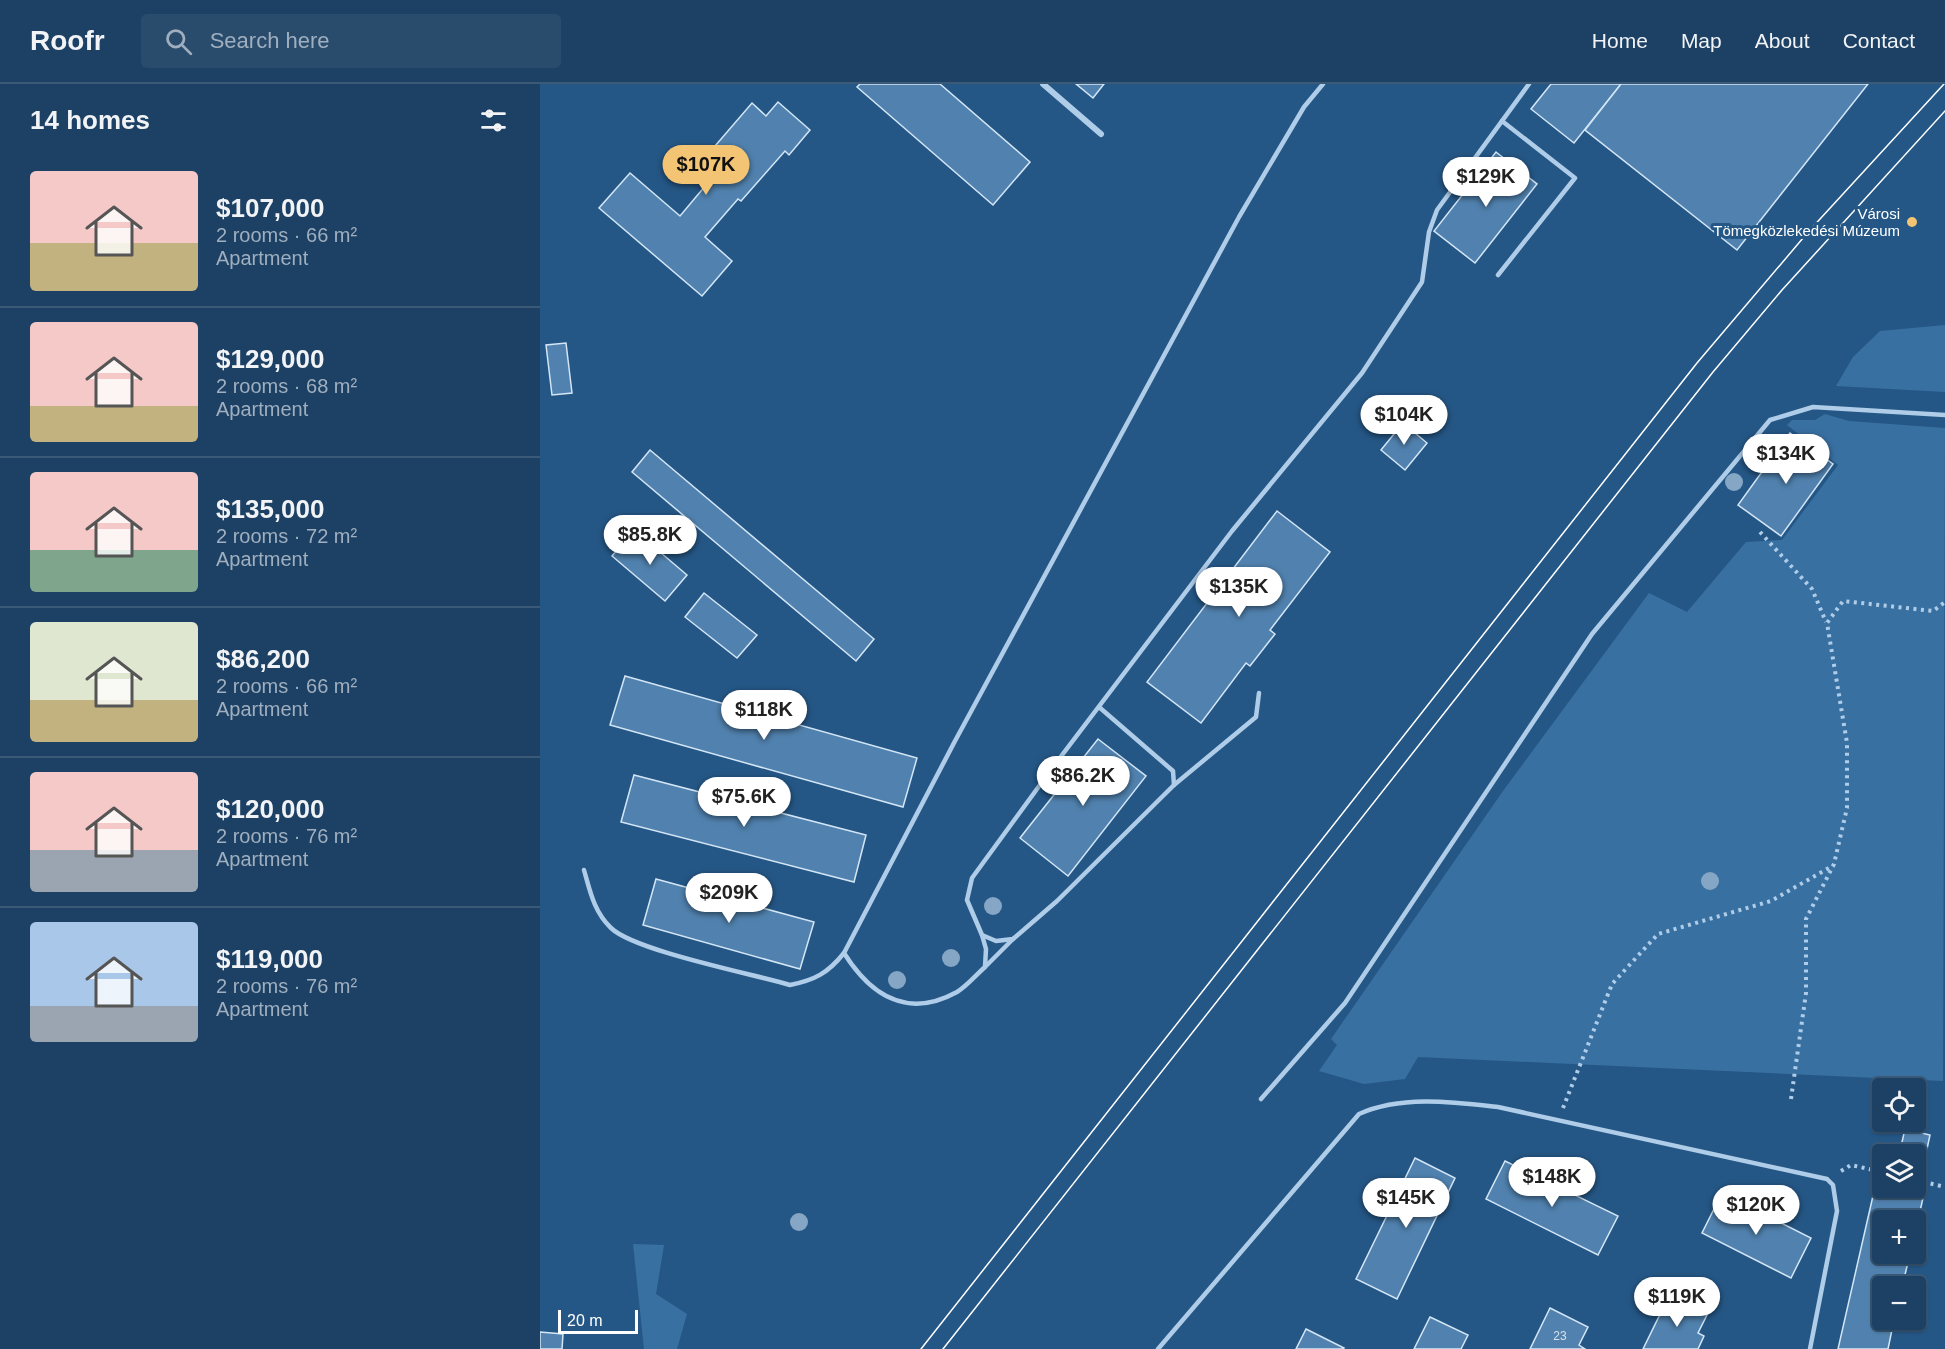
<!DOCTYPE html>
<html lang="en">
<head>
<meta charset="utf-8">
<style>
	:root { --surface:#1c4164; --page:#294c6d; --text:#f1f3f6; --muted:#a0afbf; --line:#3a5a78; --accent:#f2c474 }
	body { margin:0; font-family:Arial,sans-serif; background:var(--page); color:var(--text); height:100vh; display:flex; flex-direction:column; font-size:22px; white-space:nowrap }
	* { box-sizing:border-box; margin:0 }
	p { font-size:20px; color:var(--muted) }
	.icon { flex:none; width:33px; height:33px; fill:none; stroke:currentColor; stroke-width:2; stroke-linecap:round; stroke-linejoin:round }
	.map { position:relative; flex:1; overflow:hidden }
	.side { display:flex; flex-direction:column; background:var(--surface); width:540px }
	.side>* { flex:none }
	.tools { position:absolute; left:1332px; top:994px; display:grid; gap:12px }
	.tools a { display:grid; place-items:center; width:54px; height:54px; border-radius:6px; background:var(--surface); box-shadow:0 2px 4px #0004,0 0 0 2px var(--line); font-size:30px }
	.scale { position:absolute; left:18px; bottom:15px; width:80px; box-sizing:border-box; padding-left:6px; border:3px solid #fff; border-top:0; font-size:16px; line-height:21px; white-space:nowrap; color:#fff; -webkit-text-stroke:4px #255786; paint-order:stroke }
	.price { position:absolute; translate:-50% -51px; padding:0 14px; border-radius:21px; background:#fff; color:#222; font-size:20px; line-height:39px; filter:drop-shadow(0 2px 3px #0008) }
	.price::after { content:''; position:absolute; left:50%; top:36px; width:18px; height:14px; margin-left:-9px; background:inherit; clip-path:polygon(0 0,100% 0,50% 100%) }
	.price.current { background:var(--accent); color:#111 }
	ul { padding:0; list-style:none }
	li { display:flex; align-items:center; gap:18px; height:150px; padding:0 30px }
	li+li { border-top:2px solid var(--line) }
	li span { display:grid; place-items:center; flex:none; width:168px; height:120px; border-radius:6px; color:#555 }
	li>.icon { margin-inline-start:auto }
	span .icon { width:72px; height:72px; fill:#fffc; stroke-width:1 }
	li b { font-size:26px }
	h2 { display:flex; justify-content:space-between; align-items:center; height:72px; padding:0 30px; font-size:26px }
	header { display:flex; align-items:center; gap:36px; box-sizing:border-box; height:84px; padding:0 30px; background:var(--surface); border-bottom:2px solid var(--line) }
	header strong { font-size:28px }
	nav { display:flex; gap:33px; margin-inline-start:auto; font-size:21px }
	.search { width:420px; height:54px; background:var(--page); display:flex; align-items:center; gap:15px; box-sizing:border-box; padding:0 21px; border-radius:6px; color:var(--muted); font-size:22px }
	main { display:flex; flex:1; min-height:0 }
	.map>svg:first-child { display:block }
	.green { fill:#3970a2 }
	.building { fill:#5182af; stroke:#d3e6f6; stroke-width:1.5 }
	.lines { fill:none; stroke-linecap:round; stroke-linejoin:round }
	.path { stroke:#afcde8; stroke-width:4; stroke-dasharray:3 4.5; stroke-linecap:butt }
	.lane { stroke:#afcde8; stroke-width:4.5 }
	.street { stroke:#afcde8; stroke-width:6 }
	.tram { stroke:#fff; stroke-width:1.5 }
	.tree { fill:#85a6c4 }
	.poi-dot { fill:#f2c474; stroke:#255786; stroke-width:2 }
	.labels { text-anchor:middle; dominant-baseline:central; stroke-width:6; stroke-linejoin:round; paint-order:stroke }
	.number-label { font-size:12px; fill:#d4e0eb }
	.poi-label { font-size:15px; fill:#fff; stroke:#255786; text-anchor:end }
</style>
</head>
<body>
<header>
<strong>Roofr</strong>
<div class="search"><svg class="icon" aria-label="search" viewBox="0 0 24 24"><circle cx="10" cy="10" r="6"/><path d="M15 15l6 6"/></svg>Search here</div>
<nav><a>Home</a><a>Map</a><a>About</a><a>Contact</a></nav>
</header>
<main>
<section class="side">
<h2>14 homes<svg class="icon" aria-label="filters" viewBox="0 0 24 24"><path d="M4 7h16M4 17h16"/><circle cx="9" cy="7" r="2"/><circle cx="15" cy="17" r="2"/></svg></h2>
<ul>
<li><span style="background:linear-gradient(#f6c9c9 60%,#c2b280 0)"><svg class="icon" aria-label="home" viewBox="0 0 24 24"><path d="M3 11l9-7 9 7M6 9v11h12V9"/></svg></span><div><b>$107,000</b><p>2 rooms · 66 m²</p><p>Apartment</p></div></li>
<li><span style="background:linear-gradient(#f6c9c9 70%,#c2b280 0)"><svg class="icon" aria-label="home" viewBox="0 0 24 24"><path d="M3 11l9-7 9 7M6 9v11h12V9"/></svg></span><div><b>$129,000</b><p>2 rooms · 68 m²</p><p>Apartment</p></div></li>
<li><span style="background:linear-gradient(#f6c9c9 65%,#7fa58c 0)"><svg class="icon" aria-label="home" viewBox="0 0 24 24"><path d="M3 11l9-7 9 7M6 9v11h12V9"/></svg></span><div><b>$135,000</b><p>2 rooms · 72 m²</p><p>Apartment</p></div></li>
<li><span style="background:linear-gradient(#dfe7d0 65%,#c2b280 0)"><svg class="icon" aria-label="home" viewBox="0 0 24 24"><path d="M3 11l9-7 9 7M6 9v11h12V9"/></svg></span><div><b>$86,200</b><p>2 rooms · 66 m²</p><p>Apartment</p></div></li>
<li><span style="background:linear-gradient(#f6c9c9 65%,#9aa5b1 0)"><svg class="icon" aria-label="home" viewBox="0 0 24 24"><path d="M3 11l9-7 9 7M6 9v11h12V9"/></svg></span><div><b>$120,000</b><p>2 rooms · 76 m²</p><p>Apartment</p></div></li>
<li><span style="background:linear-gradient(#a9c7e8 70%,#9aa5b1 0)"><svg class="icon" aria-label="home" viewBox="0 0 24 24"><path d="M3 11l9-7 9 7M6 9v11h12V9"/></svg></span><div><b>$119,000</b><p>2 rooms · 76 m²</p><p>Apartment</p></div></li>
</ul>
</section>
<div class="map">
<svg width="1405" height="1265" viewBox="0 0 1405 1265">
	<rect width="100%" height="100%" fill="#255786"/>
	<!-- green -->
	<g class="green">
		<path d="M1405,241V308L1296,302L1313,273L1340,247Z"/>
		<path d="M1285,330L1309,337L1405,344L1403,997L878,973L865,995L824,1000L779,987L797,961L791,955L963,707L1109,509L1147,528L1206,458L1242,456L1245,452L1298,381L1247,341L1252,336H1275Z"/>
		<path d="M93,1160L124,1161L116,1210L147,1230L137,1265H104Z"/>
	</g>
	<!-- building -->
	<g class="building">
		<path d="M320,0H400L490,78L453,121L317,3Z"/>
		<path d="M536,0H564L553,14Z"/>
		<path d="M1011,0H1081L1034,59L991,25Z"/>
		<path d="M1081,0H1328L1197,166L1045,46Z"/>
		<path d="M238,18L270,46L249,71L245,67L201,117L198,115L165,153L192,177L162,212L59,124L90,89L140,132L171,95L157,83L212,19L226,32Z"/>
		<path d="M956,68L997,100L935,179L894,147Z"/>
		<path d="M26,259L32,309L12,311L6,261Z"/>
		<path d="M863,339L887,359L865,386L841,366Z"/>
		<path d="M1250,349L1293,380L1241,452L1198,421Z"/>
		<path d="M110,366L334,555L316,577L92,388Z"/>
		<path d="M737,427L790,468L730,546L735,550L710,582L706,579L661,639L607,598Z"/>
		<path d="M94,446L147,491L125,517L72,472Z"/>
		<path d="M164,509L217,551L197,574L145,533Z"/>
		<path d="M85,592L377,674L363,723L70,641Z"/>
		<path d="M558,655L606,692L528,792L480,754Z"/>
		<path d="M94,691L326,751L314,798L81,738Z"/>
		<path d="M116,795L274,838L260,885L103,841Z"/>
		<path d="M1365,1045L1390,1051L1382,1088L1376,1086V1071H1359Z"/>
		<path d="M875,1074L915,1094L857,1215L816,1195Z"/>
		<path d="M965,1077L1078,1132L1058,1171L946,1115Z"/>
		<path d="M1335,1103L1383,1114L1376,1145V1137H1342V1170H1370L1362,1203H1342V1236H1354L1348,1265H1298Z"/>
		<path d="M1182,1109L1271,1154L1251,1194L1162,1149Z"/>
		<path d="M1129,1212L1167,1231L1158,1249L1164,1252L1158,1265H1103Z"/>
		<path d="M1010,1224L1048,1243L1039,1261L1045,1265H990Z"/>
		<path d="M890,1233L928,1251L921,1265H874Z"/>
		<path d="M766,1245L804,1264L803,1265H756Z"/>
		<path d="M0,1248L23,1250L22,1265H0Z"/>
	</g>
	<g class="lines">
		<!-- path -->
		<g class="path">
			<path d="M1220,448L1272,505L1286,538"/>
			<path d="M1251,1015L1266,909V835L1294,780L1307,724V659L1287,539L1303,517L1393,527L1405,518"/>
			<path d="M1023,1024L1072,900L1118,850L1231,817L1294,781"/>
			<path d="M1301,1087L1311,1081L1342,1088"/>
			<path d="M1376,1096L1405,1103"/>
		</g>
		<!-- lane -->
		<g class="lane">
			<path d="M958,191L1035,94L962,37"/>
			<path d="M559,623L633,687L634,701L517,817L473,855L456,857L442,851L427,816L432,794L516,679L692,447L822,289L882,198L889,148L897,126L989,0"/>
			<path d="M634,701L716,633L719,609"/>
			<path d="M44,786C50,807 54,828 71,844C95,867 213,890 250,901C275,896 288,889 304,869"/>
			<path d="M442,851L446,865L445,883C436,891 427,902 417,908C368,935 331,912 304,869L415,657L699,133L764,23L783,0"/>
			<path d="M445,883L473,855"/>
			<path d="M721,1015L805,919L1052,550L1230,336L1273,323L1405,331"/>
			<path d="M618,1265L819,1030C861,1011 914,1018 958,1023L1287,1095L1293,1101L1297,1127L1270,1265"/>
		</g>
		<!-- street -->
		<path class="street" d="M503,0L561,50"/>
		<!-- tram -->
		<g class="tram">
			<path d="M381,1265L1157,279L1269,147L1404,0"/>
			<path d="M403,1265L1173,288L1242,206L1405,27"/>
		</g>
	</g>
	<!-- trees -->
	<g class="tree">
		<circle cx="1194" cy="398" r="9"/>
		<circle cx="1170" cy="797" r="9"/>
		<circle cx="453" cy="822" r="9"/>
		<circle cx="411" cy="874" r="9"/>
		<circle cx="357" cy="896" r="9"/>
		<circle cx="259" cy="1138" r="9"/>
	</g>
	<!-- markers -->
	<circle class="poi-dot" cx="1372" cy="138" r="6"/>
	<g class="labels">
		<!-- number labels -->
		<g class="number-label">
			<text x="1020" y="1252">23</text>
		</g>
		<!-- poi labels -->
		<g class="poi-label">
			<text x="1360" y="129">Városi<tspan x="1360" dy="17">Tömegközlekedési Múzeum</tspan></text>
		</g>
	</g>
</svg>
<div class="tools">
<a><svg class="icon" aria-label="locate" viewBox="0 0 24 24"><circle cx="12" cy="12" r="6"/><path d="M12 2v4M12 18v4M2 12h4M18 12h4"/></svg></a>
<a><svg class="icon" aria-label="layers" viewBox="0 0 24 24"><path d="M12 4l9 5-9 5-9-5zM3 14l9 5 9-5"/></svg></a>
<a>+</a>
<a>−</a>
</div>
<div class="scale">20 m</div>
<b class="price current" style="left:166px;top:112px">$107K</b>
<b class="price" style="left:946px;top:124px">$129K</b>
<b class="price" style="left:864px;top:362px">$104K</b>
<b class="price" style="left:1246px;top:401px">$134K</b>
<b class="price" style="left:110px;top:482px">$85.8K</b>
<b class="price" style="left:699px;top:534px">$135K</b>
<b class="price" style="left:224px;top:657px">$118K</b>
<b class="price" style="left:543px;top:723px">$86.2K</b>
<b class="price" style="left:204px;top:744px">$75.6K</b>
<b class="price" style="left:189px;top:840px">$209K</b>
<b class="price" style="left:1012px;top:1124px">$148K</b>
<b class="price" style="left:866px;top:1145px">$145K</b>
<b class="price" style="left:1216px;top:1152px">$120K</b>
<b class="price" style="left:1137px;top:1244px">$119K</b>
</div>
</main>
</body>
</html>
